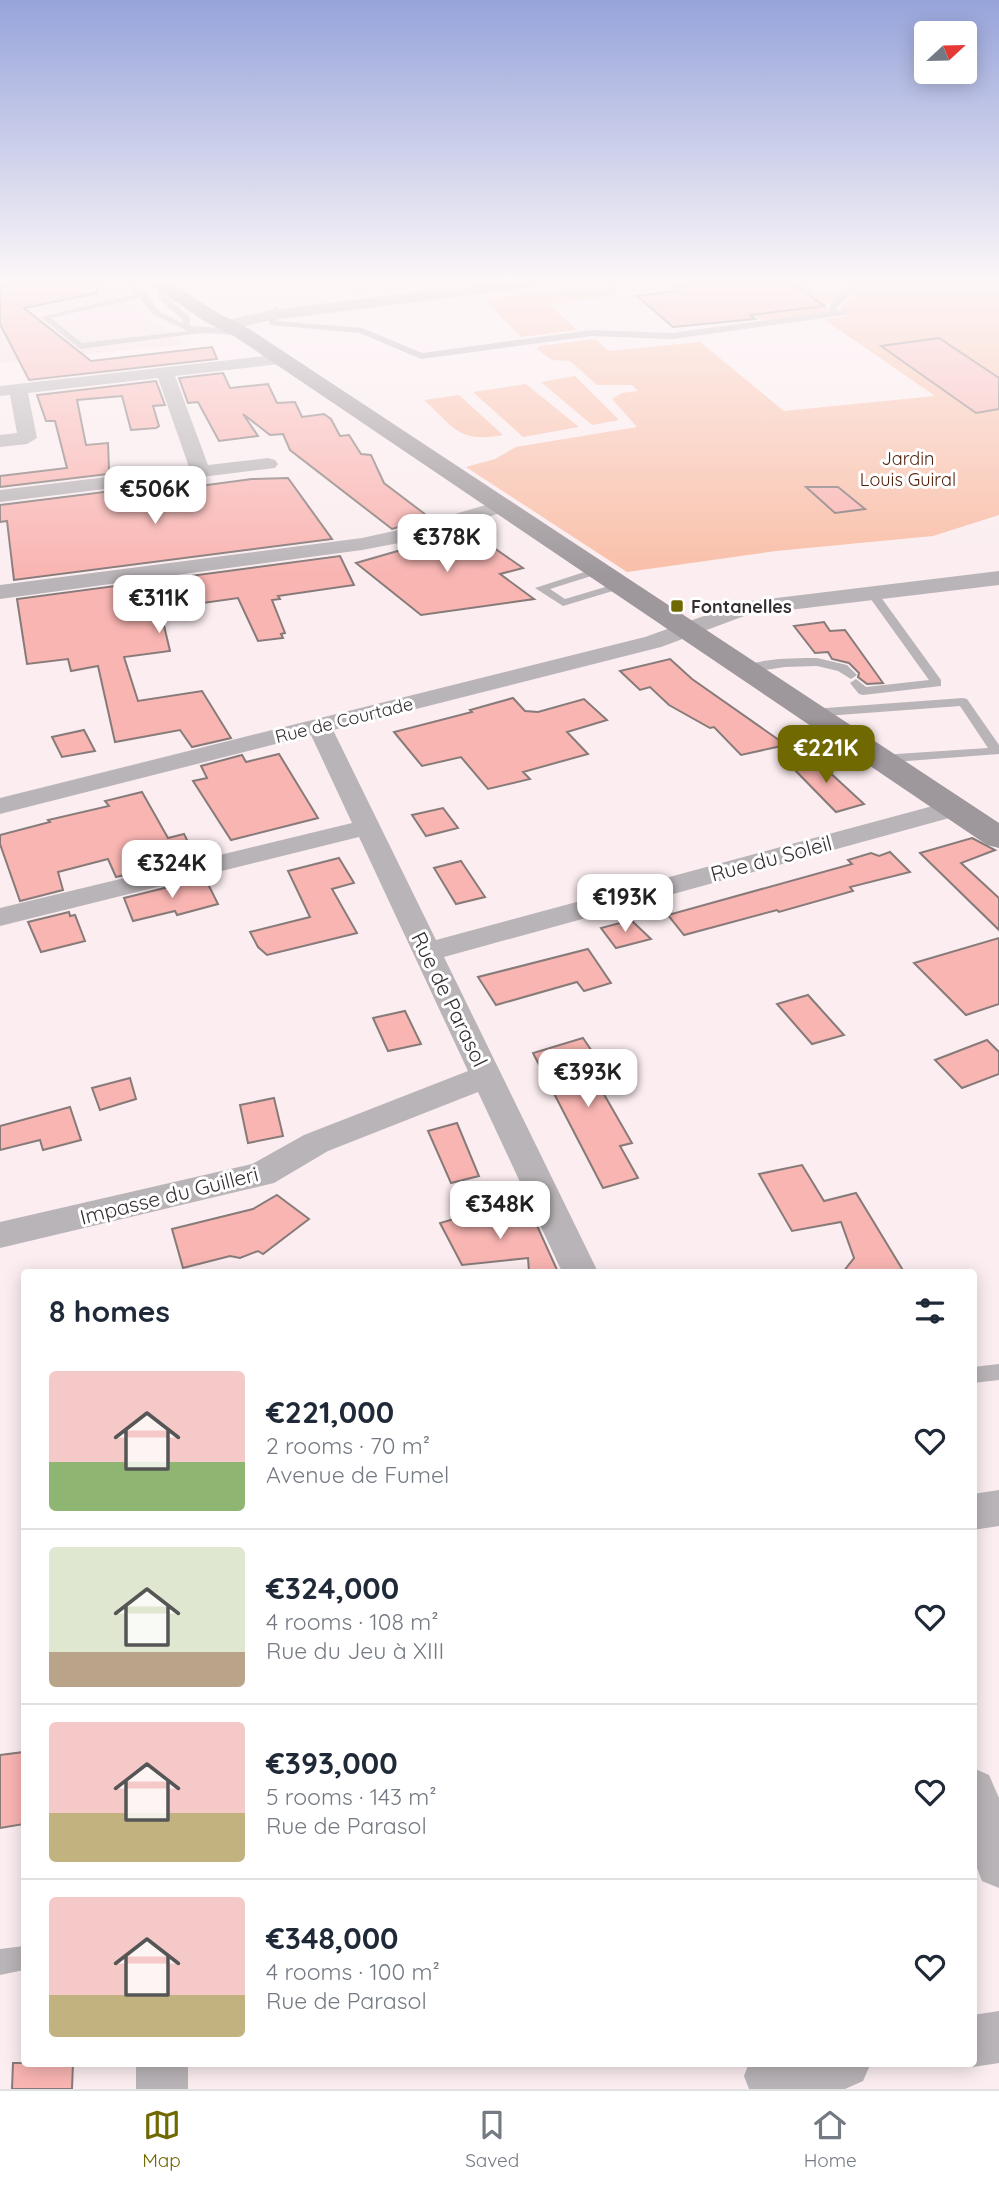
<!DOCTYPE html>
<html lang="en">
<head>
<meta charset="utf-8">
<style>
	:root { --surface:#fff; --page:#f2f2f3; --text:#1f2937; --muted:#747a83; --line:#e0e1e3; --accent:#706800 }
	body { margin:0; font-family:Quicksand,sans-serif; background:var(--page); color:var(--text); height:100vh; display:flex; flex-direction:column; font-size:26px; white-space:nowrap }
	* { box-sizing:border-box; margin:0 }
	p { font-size:23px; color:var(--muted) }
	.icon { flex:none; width:38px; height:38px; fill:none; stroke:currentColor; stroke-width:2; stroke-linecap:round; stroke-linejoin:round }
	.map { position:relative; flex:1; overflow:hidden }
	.details { position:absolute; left:21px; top:1269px; width:956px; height:798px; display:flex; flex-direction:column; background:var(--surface); border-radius:7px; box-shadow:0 4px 18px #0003 }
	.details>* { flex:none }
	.needle { width:46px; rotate:68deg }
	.buttons { position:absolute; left:914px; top:21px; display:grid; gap:14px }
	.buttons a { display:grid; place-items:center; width:63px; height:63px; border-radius:7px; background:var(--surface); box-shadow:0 4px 18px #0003; font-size:35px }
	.price { position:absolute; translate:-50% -60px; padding:0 16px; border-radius:14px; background:#fff; color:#222; font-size:23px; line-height:46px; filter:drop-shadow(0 2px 4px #0008) }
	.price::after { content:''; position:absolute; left:50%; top:42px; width:21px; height:16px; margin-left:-10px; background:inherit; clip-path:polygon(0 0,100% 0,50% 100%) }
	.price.current { background:var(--accent); color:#fff }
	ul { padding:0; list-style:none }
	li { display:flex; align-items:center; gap:21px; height:175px; padding:0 28px }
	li+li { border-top:2px solid var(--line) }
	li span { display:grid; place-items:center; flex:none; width:196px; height:140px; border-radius:7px; color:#555 }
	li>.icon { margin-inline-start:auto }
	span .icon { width:84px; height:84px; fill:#fffc; stroke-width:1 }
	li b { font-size:30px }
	h2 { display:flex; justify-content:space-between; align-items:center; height:84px; padding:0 28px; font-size:30px }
	.tabs { display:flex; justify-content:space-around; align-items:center; height:98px; border-top:2px solid var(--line); background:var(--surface); font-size:19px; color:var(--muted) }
	.tabs a { display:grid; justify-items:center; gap:4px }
	.tabs .current { color:var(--accent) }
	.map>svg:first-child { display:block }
	.built { fill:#f5dfe4 }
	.green { fill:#f9bfa8 }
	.building { fill:#f9b5b2; stroke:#877b7a; stroke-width:2 }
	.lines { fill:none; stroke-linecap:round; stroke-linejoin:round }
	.lane { fill:#b9b4b7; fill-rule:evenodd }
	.street { fill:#b9b4b7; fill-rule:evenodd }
	.secondary { fill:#9e979b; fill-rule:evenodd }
	.poi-dot { fill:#706800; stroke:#fff; stroke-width:2.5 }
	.labels { text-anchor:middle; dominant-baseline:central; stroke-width:6; stroke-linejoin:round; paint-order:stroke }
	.far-park-label { font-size:18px; fill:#4d1e08; stroke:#fff }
	.far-poi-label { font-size:18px; font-weight:bold; fill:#352f31; stroke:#fff; text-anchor:start }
	.far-street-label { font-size:18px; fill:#352f31; stroke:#fff }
	.street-label { font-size:21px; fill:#352f31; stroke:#fff }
</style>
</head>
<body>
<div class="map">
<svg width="999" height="2089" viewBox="0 0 999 2089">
	<rect width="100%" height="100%" fill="#fbedf0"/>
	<!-- built -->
	<g class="built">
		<path d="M0,282H116L129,291L115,294L187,344L0,363Z"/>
		<path d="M341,282H440L358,292Z"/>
	</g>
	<!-- green -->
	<g class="green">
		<path d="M787,282H803L820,293L844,290L826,306L827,313C808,316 765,327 750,315L823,306Z"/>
		<path d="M876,282H999V515L933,536L776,551L627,572L466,467L495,459L516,447L637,427L612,399L622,393L638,391L632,385H597L570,361L552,360L537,349L540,346L595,339L609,351L700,342L784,411L935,396L825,320L848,316L840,309L862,285Z"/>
		<path d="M617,284V293L607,297L549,304L577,330L521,337L484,299Z"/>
		<path d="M575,376L619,420L592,425L541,382Z"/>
		<path d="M526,384L579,427L523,437L473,392Z"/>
		<path d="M459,395L503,435C458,443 455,428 424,400Z"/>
	</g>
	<!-- building -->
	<g class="building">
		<path d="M19,282H97L98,293L24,308L91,361L212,347L217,359L29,380L0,324V286Z"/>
		<path d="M706,282H791L824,306L750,315L755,319L673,327L637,296L678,291L673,286Z"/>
		<path d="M939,338L999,378V409L976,413L881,346Z"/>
		<path d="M223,373L230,388L268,384L277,403L295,402L302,417L324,414L331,419L340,436L349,435L361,454L371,455L384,483L430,518L392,529L290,450L283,434L270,435L243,414L258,436L219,441L198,402L188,403L179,378Z"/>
		<path d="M156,381L165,405L153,406L159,426L156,428L131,430L122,396L77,400L86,445L108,443L109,470L133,471L0,487V476L67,468L55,421H46L37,395Z"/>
		<path d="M288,478L332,539L14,580L7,521L0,522V505L168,484L170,490L252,479Z"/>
		<path d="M806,487H838L865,509L835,513Z"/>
		<path d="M465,528L523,568L500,574L534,599L421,615L356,563L415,546L411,543Z"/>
		<path d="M340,556L354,585L278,596L280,599L272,600L285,633L281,634L283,638L258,641L238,598L174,607L175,611L161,613L170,651L124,657L138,701L202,691L231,738L192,747L180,730L115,742L98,666L71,671L68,659L27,664L17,599Z"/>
		<path d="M824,622L830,631L845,630L883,683L867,684L858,677L859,673L849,663L832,659L828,652L815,653L794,626Z"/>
		<path d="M670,659L692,679L786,745L741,755L714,727L710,728L669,705L650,687L640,690L620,671Z"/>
		<path d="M513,698L525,711L538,712L584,699L607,720L567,732L588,754L523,772L530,779L488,789L461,757L422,766L394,732L472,712L470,710Z"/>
		<path d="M84,730L95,751L62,757L52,737Z"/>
		<path d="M279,754L318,818L231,840L193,781L207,778L201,766L242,755L246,762Z"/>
		<path d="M813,757L826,769L864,804L836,812L788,763Z"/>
		<path d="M142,792L168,838L184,834L196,858L116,877L108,859L58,872L63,890L20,901L0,844V835L50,822L48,820L109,806L105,801Z"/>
		<path d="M443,808L458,828L426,836L412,815Z"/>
		<path d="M972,838L995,850L961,863L999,898V930L920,853Z"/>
		<path d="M890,852L910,872L850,887L853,891L779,912L777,910L684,935L668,915L852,864L848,860L871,853L879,856Z"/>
		<path d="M339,858L354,883L332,889L357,933L267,955L258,947L250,932L310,917L288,871Z"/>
		<path d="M461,861L485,897L456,904L434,868Z"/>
		<path d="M205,878L218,904L177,915L175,911L133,921L124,898Z"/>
		<path d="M69,912L70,916L75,915L85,941L41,952L28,922Z"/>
		<path d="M631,920L651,939L616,948L601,928Z"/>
		<path d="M999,938V1004L966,1015L914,963Z"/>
		<path d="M588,949L611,983L584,991L577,982L496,1005L478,977Z"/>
		<path d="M808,995L844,1035L812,1044L777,1004Z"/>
		<path d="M405,1011L421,1044L388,1051L373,1018Z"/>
		<path d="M583,1038L602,1066L590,1070L632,1143L620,1146L638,1178L603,1188L533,1053Z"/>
		<path d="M987,1040L999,1052V1074L962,1088L935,1060Z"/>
		<path d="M130,1078L136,1099L100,1110L92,1088Z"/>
		<path d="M274,1098L283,1136L248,1143L240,1105Z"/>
		<path d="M70,1107L81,1140L43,1150L40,1140L0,1150V1126Z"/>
		<path d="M457,1123L479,1176L451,1183L428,1131Z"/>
		<path d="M802,1165L824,1201L856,1193L904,1272H843L854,1258L841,1222L792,1231L759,1174Z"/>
		<path d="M277,1195L309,1219L263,1254L258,1251L240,1258L230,1256L183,1268L172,1229L253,1209Z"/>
		<path d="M524,1197L558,1272H529L528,1258L462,1265L440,1223L471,1214L475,1222L525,1213Z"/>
		<path d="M24,1752V1824L0,1828V1755Z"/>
		<path d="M13,2063H73L72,2089H12Z"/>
	</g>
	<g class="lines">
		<!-- lane -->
		<g class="lane">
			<path d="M127,282H136L160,312L182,323L183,320L157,297L160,284L167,286L165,296L190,317V326L241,329L245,332L241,335L201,333L80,349L41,317L136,294ZM139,298L154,315L188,331L82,343L51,318Z"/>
			<path d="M857,282H870L854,290L837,308V311L847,310V314L844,315L672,339L592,336L421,359L360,333L270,325L268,315L276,307L280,309L276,315L277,321L362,328L422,353L592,330L672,333L828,312C831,299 845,288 857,282Z"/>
			<path d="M600,567L604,568V572L550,589L565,599L622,582L626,583V587L563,606L535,588Z"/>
			<path d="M871,588L875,589L941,680V686L863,695L859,694L850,683L856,679L866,687L929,680L865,591Z"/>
			<path d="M817,658L847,665L857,675L851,679L838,671L817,666L785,667L745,673L739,669C754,658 798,658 817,658Z"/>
			<path d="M963,698L967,699L999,745V754L881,763L875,759L881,755L988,748L960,706L812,717L806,713L812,709Z"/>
			<path d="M999,1364V1380L973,1383V1367Z"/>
			<path d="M24,1946V1970L0,1975V1949Z"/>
		</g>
		<!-- street -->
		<g class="street">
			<path d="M497,282H544L536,287L272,320L228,330L220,325L222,321L272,310Z"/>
			<path d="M282,354L291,359L288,363L175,376L208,465L268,458L275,460L278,464L275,468L0,502V490L189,467L158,378L28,393L37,438L27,444L0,447V435L17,433L10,395L0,396V386Z"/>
			<path d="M503,500L510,502L513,506L510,510L415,540L362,550L0,599V585L362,538L403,529Z"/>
			<path d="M999,571V585L747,615L661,647L333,730L436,940L955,800L964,802L968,808L964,814L444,957L598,1272H562L478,1092L328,1151L274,1183L0,1248V1222L252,1164L304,1135L468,1071L359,837L0,926V908L352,823L311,735L0,814V798L645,637L743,602Z"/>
			<path d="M999,1490V1526L973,1530V1494Z"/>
			<path d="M973,1768L989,1775L999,1798V1888L982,1881L973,1858Z"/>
			<path d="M999,2011V2063L973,2067L964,2063H973V2015Z"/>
			<rect x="136" y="2063" width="52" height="26"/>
			<path d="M749,2063H871L863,2081L845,2089H749L744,2076Z"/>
		</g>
		<!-- secondary -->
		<path class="secondary" d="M147,282H170L218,313L248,328L999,823V848L987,845L234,336L204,321Z"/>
	</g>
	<!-- sky -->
	<linearGradient id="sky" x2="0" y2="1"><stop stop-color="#97a4db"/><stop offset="0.49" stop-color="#fdf7f8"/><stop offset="1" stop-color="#fdf7f8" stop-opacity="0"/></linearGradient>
	<rect width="999" height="574" fill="url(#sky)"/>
	<!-- markers -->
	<rect class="poi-dot" x="670" y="599" width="14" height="14" rx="3.5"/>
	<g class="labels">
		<!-- far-park labels -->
		<g class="far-park-label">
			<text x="908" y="458">Jardin<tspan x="908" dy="21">Louis Guiral</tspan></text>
		</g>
		<!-- far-poi labels -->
		<g class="far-poi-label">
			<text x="691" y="606">Fontanelles</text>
		</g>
		<!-- far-street labels -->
		<g class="far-street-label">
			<text transform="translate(344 720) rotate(-14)">Rue de Courtade</text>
		</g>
		<!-- street labels -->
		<g class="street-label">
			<text transform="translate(771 858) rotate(-15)">Rue du Soleil</text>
			<text transform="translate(450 999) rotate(64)">Rue de Parasol</text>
			<text transform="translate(169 1195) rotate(-14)">Impasse du Guilleri</text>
		</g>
	</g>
</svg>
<div class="buttons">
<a><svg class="needle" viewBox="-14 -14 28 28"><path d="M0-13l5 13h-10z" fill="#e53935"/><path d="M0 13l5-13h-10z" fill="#747a83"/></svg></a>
</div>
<b class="price" style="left:155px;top:526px">€506K</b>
<b class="price" style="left:447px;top:574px">€378K</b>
<b class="price" style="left:159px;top:635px">€311K</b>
<b class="price current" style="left:826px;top:785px">€221K</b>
<b class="price" style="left:172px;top:900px">€324K</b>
<b class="price" style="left:625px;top:934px">€193K</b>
<b class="price" style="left:588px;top:1109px">€393K</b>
<b class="price" style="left:500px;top:1241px">€348K</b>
<section class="details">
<h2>8 homes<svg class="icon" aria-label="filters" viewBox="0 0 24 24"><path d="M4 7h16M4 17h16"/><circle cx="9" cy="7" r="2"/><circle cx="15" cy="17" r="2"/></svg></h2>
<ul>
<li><span style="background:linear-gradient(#f6c9c9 65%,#8fb573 0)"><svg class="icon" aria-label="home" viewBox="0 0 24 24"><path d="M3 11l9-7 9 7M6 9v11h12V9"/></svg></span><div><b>€221,000</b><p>2 rooms · 70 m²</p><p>Avenue de Fumel</p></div><svg class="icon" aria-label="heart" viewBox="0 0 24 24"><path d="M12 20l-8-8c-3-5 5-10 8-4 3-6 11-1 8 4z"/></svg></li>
<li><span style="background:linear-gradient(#dfe7d0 75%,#b9a48a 0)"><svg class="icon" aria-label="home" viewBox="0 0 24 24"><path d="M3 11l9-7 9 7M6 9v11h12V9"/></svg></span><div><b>€324,000</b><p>4 rooms · 108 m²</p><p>Rue du Jeu à XIII</p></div><svg class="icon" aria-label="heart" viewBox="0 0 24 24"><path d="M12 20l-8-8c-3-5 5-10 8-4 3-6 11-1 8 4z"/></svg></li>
<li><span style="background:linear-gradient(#f6c9c9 65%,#c2b280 0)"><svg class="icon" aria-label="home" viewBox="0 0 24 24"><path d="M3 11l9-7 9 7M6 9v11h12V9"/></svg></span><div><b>€393,000</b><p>5 rooms · 143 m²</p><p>Rue de Parasol</p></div><svg class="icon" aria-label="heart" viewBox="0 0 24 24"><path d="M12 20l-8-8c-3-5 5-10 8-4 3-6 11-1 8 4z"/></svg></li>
<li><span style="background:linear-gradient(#f6c9c9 70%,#c2b280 0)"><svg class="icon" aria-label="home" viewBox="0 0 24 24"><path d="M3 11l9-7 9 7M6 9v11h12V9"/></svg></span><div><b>€348,000</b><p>4 rooms · 100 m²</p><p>Rue de Parasol</p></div><svg class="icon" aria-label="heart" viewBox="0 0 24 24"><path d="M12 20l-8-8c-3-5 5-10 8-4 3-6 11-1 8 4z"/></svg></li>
</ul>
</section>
</div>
<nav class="tabs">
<a class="current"><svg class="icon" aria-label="map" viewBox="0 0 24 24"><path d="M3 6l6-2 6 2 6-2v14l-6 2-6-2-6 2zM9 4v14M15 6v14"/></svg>Map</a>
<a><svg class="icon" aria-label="saved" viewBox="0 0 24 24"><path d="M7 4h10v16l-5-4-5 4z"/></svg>Saved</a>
<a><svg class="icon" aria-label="home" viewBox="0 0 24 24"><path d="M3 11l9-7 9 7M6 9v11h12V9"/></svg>Home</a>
</nav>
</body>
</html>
